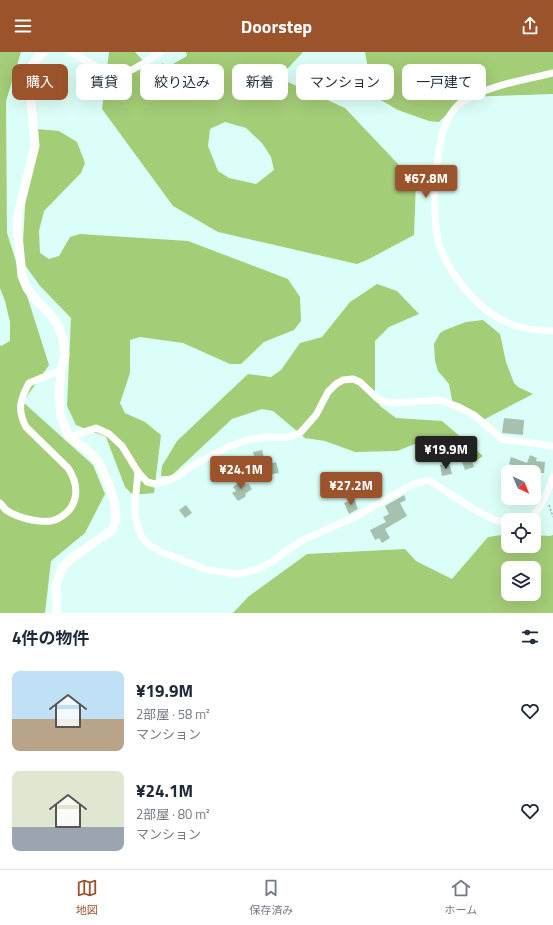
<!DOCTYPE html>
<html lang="ja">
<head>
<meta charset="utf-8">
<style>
	:root { --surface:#fff; --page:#f6f6f7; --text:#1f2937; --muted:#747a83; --line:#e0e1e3; --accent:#9a532b }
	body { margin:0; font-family:"Titillium Web","Noto Sans JP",sans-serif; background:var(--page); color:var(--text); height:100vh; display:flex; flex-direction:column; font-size:15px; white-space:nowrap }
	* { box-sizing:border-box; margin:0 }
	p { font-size:13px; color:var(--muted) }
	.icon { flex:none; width:22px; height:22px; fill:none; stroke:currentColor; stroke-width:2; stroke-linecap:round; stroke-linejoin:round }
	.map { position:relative; height:561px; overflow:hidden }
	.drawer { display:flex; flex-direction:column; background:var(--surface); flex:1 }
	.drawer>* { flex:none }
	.top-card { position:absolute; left:12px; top:12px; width:529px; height:36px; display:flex; gap:8px }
	.needle { width:26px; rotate:136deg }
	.buttons { position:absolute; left:501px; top:413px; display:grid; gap:8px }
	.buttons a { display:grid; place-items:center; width:40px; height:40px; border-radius:8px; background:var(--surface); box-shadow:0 4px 16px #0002; font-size:20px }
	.price { position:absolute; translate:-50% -34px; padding:0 9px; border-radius:4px; background:var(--accent); color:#fff; font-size:13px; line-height:26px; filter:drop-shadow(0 1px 2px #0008) }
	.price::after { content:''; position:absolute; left:50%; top:24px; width:12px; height:9px; margin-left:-6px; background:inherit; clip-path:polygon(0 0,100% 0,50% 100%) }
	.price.current { background:#222; color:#fff }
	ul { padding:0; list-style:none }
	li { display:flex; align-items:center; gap:12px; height:100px; padding:0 12px }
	li span { display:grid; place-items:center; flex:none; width:112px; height:80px; border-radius:8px; color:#555 }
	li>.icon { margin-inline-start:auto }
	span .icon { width:48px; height:48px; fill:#fffc; stroke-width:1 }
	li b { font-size:17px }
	h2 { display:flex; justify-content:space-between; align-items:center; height:48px; padding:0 12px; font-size:17px }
	.pill { padding:0 14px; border-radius:8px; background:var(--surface); box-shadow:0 4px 16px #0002; font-size:14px; line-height:36px }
	.pill.current { background:var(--accent); color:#fff }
	header { display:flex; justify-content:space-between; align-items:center; height:52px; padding:0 12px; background:var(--accent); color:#fff; font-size:18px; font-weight:700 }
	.tabs { display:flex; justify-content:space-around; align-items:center; height:56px; border-top:1px solid var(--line); background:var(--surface); font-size:11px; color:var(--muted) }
	.tabs a { display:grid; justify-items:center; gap:2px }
	.tabs .current { color:var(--accent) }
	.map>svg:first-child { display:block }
	.forest { fill:#a4cd77; fill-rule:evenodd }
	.building { fill:#a6c1af }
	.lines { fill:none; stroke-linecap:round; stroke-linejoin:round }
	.path { stroke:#97b2ad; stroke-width:1.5; stroke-dasharray:2 2; stroke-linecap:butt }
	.minor { stroke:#fff; stroke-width:7 }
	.tertiary { stroke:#fff; stroke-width:9 }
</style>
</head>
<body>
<header><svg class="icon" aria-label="menu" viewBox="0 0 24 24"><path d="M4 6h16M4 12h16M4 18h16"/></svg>Doorstep<svg class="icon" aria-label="share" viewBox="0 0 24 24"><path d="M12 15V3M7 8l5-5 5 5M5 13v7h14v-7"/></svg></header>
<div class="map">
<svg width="553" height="561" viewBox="0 0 553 561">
	<rect width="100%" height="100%" fill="#dbfff8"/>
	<!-- forest -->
	<g class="forest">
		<path d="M0,0H21L6,49L7,181L49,313L23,350L93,413L105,442L85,481L51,509L45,561H0V293L1,294L10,289V270L5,249L0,236Z"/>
		<path d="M109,0H135L148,14L164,17L187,4L186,0H303L279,26L345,56L416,131L414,183L367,208L357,212L218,180L173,154L102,57ZM225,70L246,76L262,91L271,105L274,118L256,132L229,126L218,119L208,94L210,77Z"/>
		<path d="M365,0H553V42L464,45L439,70L429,69L398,58L379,47L372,39Z"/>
		<path d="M37,77L59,79L77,90L85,111L81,121L44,159L39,179L40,201L49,207L59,204L70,185L80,182L188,189L288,227L300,245L301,269L294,278L264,290L241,312H230L183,291L140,285L130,288V321L120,351L125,361L145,370L161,383L154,441L133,443L125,435L106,385L76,373L67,354L71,266L40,234L22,209L27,118Z"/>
		<path d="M377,232L397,239L419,262L389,275L375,289V343L380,354L396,366L442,369L483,404L474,410L425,388L397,399L355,400L325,389L305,386L273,359L262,357L232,367L171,424H161L162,414L177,389L248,322L271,325L281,318L300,291L322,285L350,250Z"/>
		<path d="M483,268L500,282L506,310L514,331L518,335L533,342L481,369L453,353L449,332L438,319L435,309L434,292L440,281L445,278L466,270Z"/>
		<path d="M508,482V494H534V483L550,484L553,483V561H233L249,544L307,502L405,497L416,509L452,527L488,485ZM508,516H534V542H508Z"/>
	</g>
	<!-- building -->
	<g class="building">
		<path d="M163,11L166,17L159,22L155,16Z"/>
		<path d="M504,366L524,368L523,383L502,381Z"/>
		<path d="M468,396L474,415L465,418L458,399Z"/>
		<path d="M262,398L266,413L276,410L279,421L259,424L253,400Z"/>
		<path d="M530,403L537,406L536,409L545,410L544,421H535L509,412L511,405L527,411Z"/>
		<path d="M447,411L450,414L452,422L442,424L440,413Z"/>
		<path d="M241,429L243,430H244L246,433L248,431L252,437L245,442L246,443L245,445L238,449L232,441L236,439L233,435Z"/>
		<path d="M404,443L406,448L400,451L407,464L385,477L390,486L382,491L379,486L375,488L370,478L386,470L383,465L389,462L385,454Z"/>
		<path d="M354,447L358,457L349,462L344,451Z"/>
		<path d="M186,453L192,461L185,466L179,458Z"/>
	</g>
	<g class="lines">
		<!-- path -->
		<path class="path" d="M549,453L553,465"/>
		<!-- minor -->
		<g class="minor">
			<path d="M71,0C81,6 102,19 113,21C129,24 148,8 161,0"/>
			<path d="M553,21C525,28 495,32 469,46C466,48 462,49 459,52C442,68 440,91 437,113C434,134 434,162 437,183C439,197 446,209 453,221C469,245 491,267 520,275C531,278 542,278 553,279"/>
			<path d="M69,385L96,376L109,382L122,394L138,420L147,430L155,432L166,429L178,424L195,412L230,394L247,388L267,385H289L300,381L316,363L328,340L336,332L343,328L353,327L360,330L379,348L386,350L397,351L440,348L459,355L474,363L502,387L553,394"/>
			<path d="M138,420L136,441L135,446V463L141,484L149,493L164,501L208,518L239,522L258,517L273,509L289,497L305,487L355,465L411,433L428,428C454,443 478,464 508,472"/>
			<path d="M0,451C2,453 4,456 6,458C18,466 46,474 59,466C79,455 80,434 68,416L26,375C17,358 20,348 29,331L61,318"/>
			<path d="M529,468C542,457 547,440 553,425"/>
		</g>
		<!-- tertiary -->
		<path class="tertiary" d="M43,0L33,12L29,26L35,94L20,154L17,172L22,224L27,236L35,247L50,262L58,273L63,287L65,303L61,318L59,344L61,365L69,385L85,396L98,409L109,433L115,452L116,468L112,478L72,506L62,516L56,533L57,561"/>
	</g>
</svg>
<div class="buttons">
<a><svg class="needle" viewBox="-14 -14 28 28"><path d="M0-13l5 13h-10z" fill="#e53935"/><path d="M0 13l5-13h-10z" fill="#747a83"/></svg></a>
<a><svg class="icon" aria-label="locate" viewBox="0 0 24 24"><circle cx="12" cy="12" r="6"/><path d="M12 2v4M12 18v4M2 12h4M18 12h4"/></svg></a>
<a><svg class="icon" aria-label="layers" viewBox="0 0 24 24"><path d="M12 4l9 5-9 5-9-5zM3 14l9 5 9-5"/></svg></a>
</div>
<b class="price" style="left:426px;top:147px">¥67.8M</b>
<b class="price current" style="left:446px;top:418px">¥19.9M</b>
<b class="price" style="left:241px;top:438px">¥24.1M</b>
<b class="price" style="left:351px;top:454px">¥27.2M</b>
<div class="top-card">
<a class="pill current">購入</a>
<a class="pill">賃貸</a>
<a class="pill">絞り込み</a>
<a class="pill">新着</a>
<a class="pill">マンション</a>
<a class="pill">一戸建て</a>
</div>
</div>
<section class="drawer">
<h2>4件の物件<svg class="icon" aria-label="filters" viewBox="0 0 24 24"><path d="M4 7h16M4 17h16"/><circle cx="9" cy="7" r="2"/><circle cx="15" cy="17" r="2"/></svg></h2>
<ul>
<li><span style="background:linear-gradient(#bfe0f5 60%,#b9a48a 0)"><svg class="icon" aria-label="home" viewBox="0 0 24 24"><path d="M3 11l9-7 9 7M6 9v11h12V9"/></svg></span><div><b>¥19.9M</b><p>2部屋 · 58 m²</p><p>マンション</p></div><svg class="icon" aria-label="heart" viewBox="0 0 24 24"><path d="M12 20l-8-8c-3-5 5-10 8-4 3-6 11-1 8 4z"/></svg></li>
<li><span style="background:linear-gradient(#dfe7d0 70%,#9aa5b1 0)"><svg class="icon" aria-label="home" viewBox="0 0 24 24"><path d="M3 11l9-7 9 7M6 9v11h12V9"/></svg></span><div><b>¥24.1M</b><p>2部屋 · 80 m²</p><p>マンション</p></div><svg class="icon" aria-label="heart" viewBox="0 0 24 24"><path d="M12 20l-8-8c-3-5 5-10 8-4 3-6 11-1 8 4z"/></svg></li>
</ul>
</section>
<nav class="tabs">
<a class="current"><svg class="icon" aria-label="map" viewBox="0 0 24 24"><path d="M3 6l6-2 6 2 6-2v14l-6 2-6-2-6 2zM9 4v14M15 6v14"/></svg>地図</a>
<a><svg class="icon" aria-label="saved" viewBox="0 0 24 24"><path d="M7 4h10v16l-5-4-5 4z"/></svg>保存済み</a>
<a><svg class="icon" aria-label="home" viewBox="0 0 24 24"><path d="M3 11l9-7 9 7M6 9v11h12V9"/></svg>ホーム</a>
</nav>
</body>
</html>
